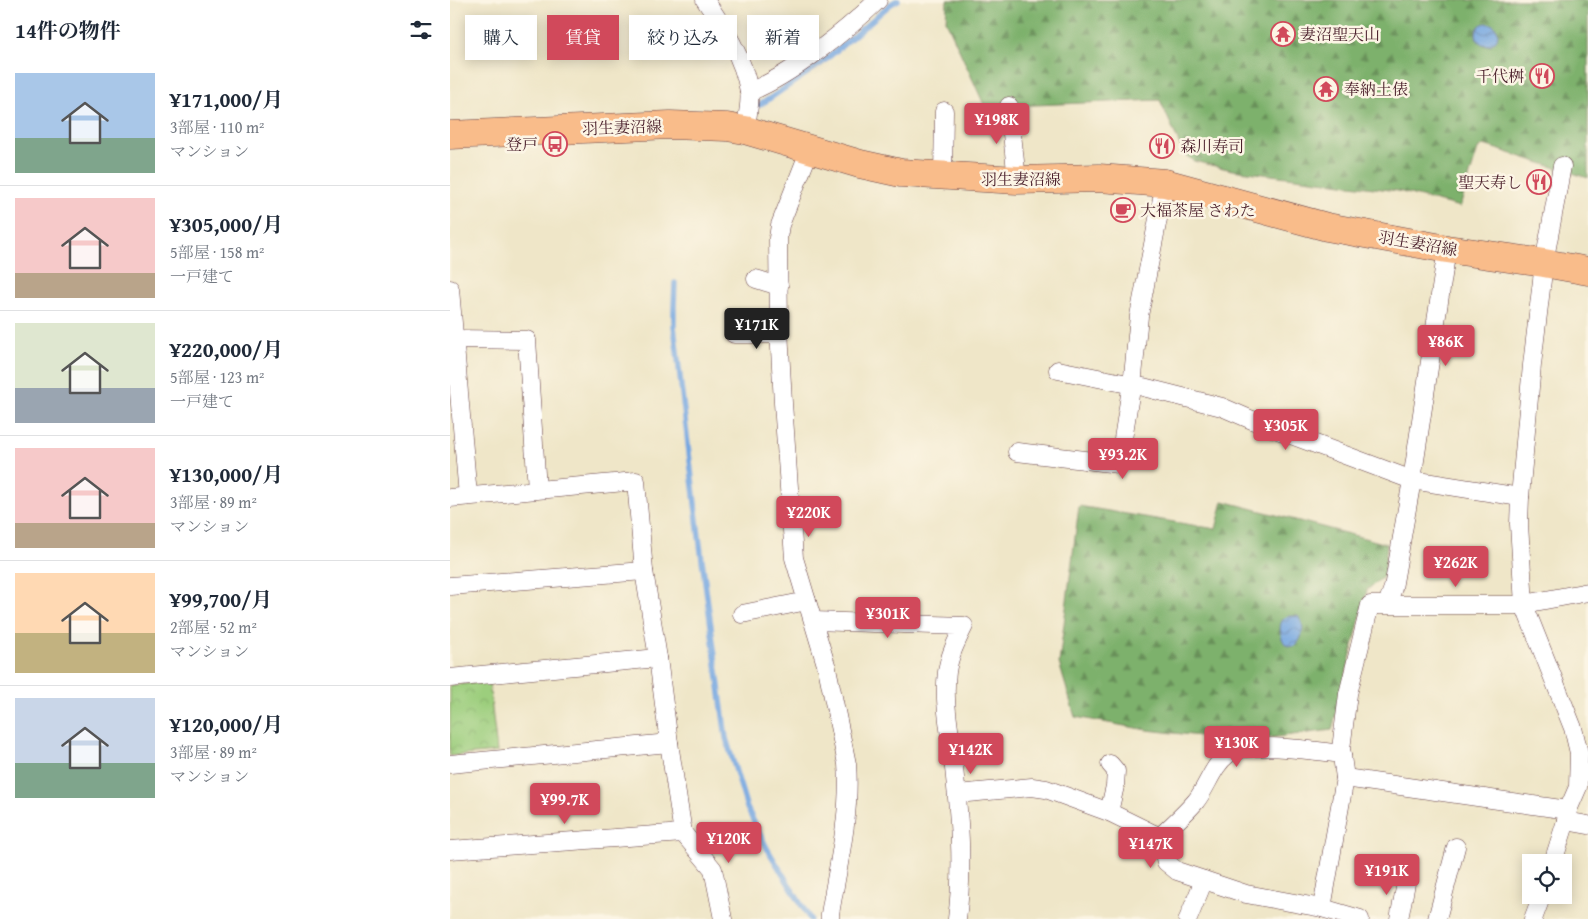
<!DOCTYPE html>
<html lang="ja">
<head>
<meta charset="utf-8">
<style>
	:root { --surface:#fff; --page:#f2f2f3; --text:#1f2937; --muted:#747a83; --line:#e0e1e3; --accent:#d1495b }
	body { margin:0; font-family:"Gentium Book Plus","Noto Serif JP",serif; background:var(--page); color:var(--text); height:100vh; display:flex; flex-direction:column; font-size:19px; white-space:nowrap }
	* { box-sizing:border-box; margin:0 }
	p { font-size:16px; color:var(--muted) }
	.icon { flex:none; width:28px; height:28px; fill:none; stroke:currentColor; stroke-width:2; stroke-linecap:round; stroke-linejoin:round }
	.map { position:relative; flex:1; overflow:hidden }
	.details { display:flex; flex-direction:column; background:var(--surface); width:450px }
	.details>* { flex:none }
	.hud { position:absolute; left:15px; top:15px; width:475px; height:45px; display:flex; gap:10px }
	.fabs { position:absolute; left:1072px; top:854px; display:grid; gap:10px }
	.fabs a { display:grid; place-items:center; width:50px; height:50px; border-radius:0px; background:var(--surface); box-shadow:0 2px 12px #0003; font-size:25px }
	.price { position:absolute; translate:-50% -42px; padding:0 11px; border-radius:5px; background:var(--accent); color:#fff; font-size:16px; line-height:32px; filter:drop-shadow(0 1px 2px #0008) }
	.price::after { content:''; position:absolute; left:50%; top:30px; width:15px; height:11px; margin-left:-8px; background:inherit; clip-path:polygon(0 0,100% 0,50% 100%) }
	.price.selected { background:#222; color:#fff }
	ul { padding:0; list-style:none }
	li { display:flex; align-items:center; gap:15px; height:125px; padding:0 15px }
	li+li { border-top:1px solid var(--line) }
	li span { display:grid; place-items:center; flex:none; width:140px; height:100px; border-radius:0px; color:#555 }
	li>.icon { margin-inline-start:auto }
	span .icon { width:60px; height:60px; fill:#fffc; stroke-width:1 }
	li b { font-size:21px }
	h2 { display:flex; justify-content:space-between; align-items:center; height:60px; padding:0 15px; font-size:21px }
	.tag { padding:0 18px; border-radius:0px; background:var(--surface); box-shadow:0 2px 12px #0003; font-size:18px; line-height:45px }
	.tag.selected { background:var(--accent); color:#fff }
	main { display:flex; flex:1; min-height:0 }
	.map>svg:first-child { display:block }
	.forest { fill:url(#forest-firs); stroke:#64684c }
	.park { fill:url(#park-crowns); stroke:#737654 }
	.water { fill:url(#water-waves); stroke:#606386 }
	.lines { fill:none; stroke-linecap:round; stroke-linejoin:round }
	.stream { stroke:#76a7e1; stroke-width:5.5 }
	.street-casing { stroke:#633d43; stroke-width:19 }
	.primary-casing { stroke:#633d43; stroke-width:29 }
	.street { stroke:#fff; stroke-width:18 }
	.primary { stroke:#f9bc8a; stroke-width:28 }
	.labels { text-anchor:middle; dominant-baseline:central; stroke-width:5; stroke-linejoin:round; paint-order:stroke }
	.poi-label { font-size:16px; fill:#4a1f2b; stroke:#fcf5e5; text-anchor:start }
	.street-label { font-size:16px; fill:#4a1f2b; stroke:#fcf5e5 }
</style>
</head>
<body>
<main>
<section class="details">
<h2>14件の物件<svg class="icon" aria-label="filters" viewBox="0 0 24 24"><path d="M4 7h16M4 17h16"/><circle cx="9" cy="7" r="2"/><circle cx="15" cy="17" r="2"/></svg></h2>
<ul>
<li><span style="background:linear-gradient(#a9c7e8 65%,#7fa58c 0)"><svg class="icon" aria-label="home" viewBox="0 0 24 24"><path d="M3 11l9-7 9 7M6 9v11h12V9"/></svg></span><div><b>¥171,000/月</b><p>3部屋 · 110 m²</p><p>マンション</p></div></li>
<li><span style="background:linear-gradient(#f6c9c9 75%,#b9a48a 0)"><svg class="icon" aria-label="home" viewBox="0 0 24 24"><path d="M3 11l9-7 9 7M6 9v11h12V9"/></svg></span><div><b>¥305,000/月</b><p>5部屋 · 158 m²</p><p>一戸建て</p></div></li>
<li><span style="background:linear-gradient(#dfe7d0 65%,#9aa5b1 0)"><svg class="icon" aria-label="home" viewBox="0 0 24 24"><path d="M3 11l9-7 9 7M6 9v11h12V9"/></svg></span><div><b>¥220,000/月</b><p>5部屋 · 123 m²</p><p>一戸建て</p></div></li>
<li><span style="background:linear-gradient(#f6c9c9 75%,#b9a48a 0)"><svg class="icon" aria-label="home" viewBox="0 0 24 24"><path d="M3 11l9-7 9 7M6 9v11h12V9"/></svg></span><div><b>¥130,000/月</b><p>3部屋 · 89 m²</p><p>マンション</p></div></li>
<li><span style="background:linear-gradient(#ffd9b3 60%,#c2b280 0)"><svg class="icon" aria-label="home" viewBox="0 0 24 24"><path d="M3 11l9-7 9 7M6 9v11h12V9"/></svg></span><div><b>¥99,700/月</b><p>2部屋 · 52 m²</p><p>マンション</p></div></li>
<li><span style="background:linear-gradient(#c9d6e8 65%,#7fa58c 0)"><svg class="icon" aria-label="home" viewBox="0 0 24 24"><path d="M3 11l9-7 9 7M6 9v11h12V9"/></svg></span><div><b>¥120,000/月</b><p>3部屋 · 89 m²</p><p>マンション</p></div></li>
</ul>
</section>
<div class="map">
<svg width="1138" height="919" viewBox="0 0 1138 919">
	<defs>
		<pattern id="forest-firs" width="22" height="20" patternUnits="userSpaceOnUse" patternTransform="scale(1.25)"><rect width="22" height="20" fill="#7db16c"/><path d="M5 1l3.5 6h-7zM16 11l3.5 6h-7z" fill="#688f59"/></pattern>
		<pattern id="park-crowns" width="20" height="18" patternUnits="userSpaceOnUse" patternTransform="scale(1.25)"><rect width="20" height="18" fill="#9cce7d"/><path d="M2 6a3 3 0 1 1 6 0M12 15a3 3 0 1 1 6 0" fill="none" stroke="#88b06c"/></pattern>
		<pattern id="water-waves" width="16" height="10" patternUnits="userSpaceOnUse" patternTransform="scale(1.25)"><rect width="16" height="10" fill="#76a7e1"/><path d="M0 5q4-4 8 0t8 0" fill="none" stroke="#6387b7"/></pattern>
	</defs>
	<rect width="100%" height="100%" fill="#fcf5e5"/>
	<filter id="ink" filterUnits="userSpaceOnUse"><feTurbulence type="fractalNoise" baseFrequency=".02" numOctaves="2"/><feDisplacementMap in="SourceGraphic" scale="10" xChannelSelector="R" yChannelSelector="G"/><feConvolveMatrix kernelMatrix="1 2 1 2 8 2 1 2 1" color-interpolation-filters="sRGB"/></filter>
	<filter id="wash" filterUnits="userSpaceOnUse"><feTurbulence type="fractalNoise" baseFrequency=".0096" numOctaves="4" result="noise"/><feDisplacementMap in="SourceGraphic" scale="20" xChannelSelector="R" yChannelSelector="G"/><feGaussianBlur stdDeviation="1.12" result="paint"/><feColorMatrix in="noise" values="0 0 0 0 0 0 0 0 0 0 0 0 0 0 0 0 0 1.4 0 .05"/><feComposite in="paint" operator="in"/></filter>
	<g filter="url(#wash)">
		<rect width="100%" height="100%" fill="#efe6c8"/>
		<!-- forest -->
		<g class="forest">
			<path d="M497,0H1138V178L1034,145L1028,149L1010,207L948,191L782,170L744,161L734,154L710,100L559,106L536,109L496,21Z"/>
			<path d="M773,501L937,544L934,576L917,590L882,730L794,741L697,730L625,717L609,663L629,506L766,529Z"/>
		</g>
		<!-- park -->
		<path class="park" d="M39,682L47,752L0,756V685Z"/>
		<!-- water -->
		<g class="water">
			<circle cx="1037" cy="34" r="11"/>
			<path d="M838,616H848C849,618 852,620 852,623C855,631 849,650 838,646C831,643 828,627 832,621C832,620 837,616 838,616Z"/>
		</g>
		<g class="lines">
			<!-- stream -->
			<g class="stream">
				<path d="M310,105L372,63L441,4L448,0"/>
				<path d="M225,283L224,307V326L249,537L276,738L297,808L318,850L360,919"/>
			</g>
		</g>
	</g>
	<g filter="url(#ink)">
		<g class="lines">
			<defs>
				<g id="street">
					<path d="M255,0C274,28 293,57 299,91C301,104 297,118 295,130"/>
					<path d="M299,92C340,76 396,31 428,0"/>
					<path d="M559,106L567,180"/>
					<path d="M360,149L330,225L328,238L329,330L333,403L344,558L377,668L397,764C401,814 388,865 380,914V919"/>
					<path d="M493,177L494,111"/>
					<path d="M306,279L329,286"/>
					<path d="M0,289L18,496"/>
					<path d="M284,334H330"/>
					<path d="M4,339L77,340L87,489"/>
					<path d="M608,370L693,387L772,407L809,423L962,480L1070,497"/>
					<path d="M567,452L669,464L683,376L689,316L715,183"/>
					<path d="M0,498L186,481L194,571L208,658L219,743L233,833L263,869L273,919"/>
					<path d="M0,586L194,571"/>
					<path d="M937,604L943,588L962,480L997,249"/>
					<path d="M292,614L357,601"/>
					<path d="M364,621L514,626C507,640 499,656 497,672C493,701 500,731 503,759C509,812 514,866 507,919"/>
					<path d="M0,678L208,658"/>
					<path d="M0,764L219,743"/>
					<path d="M895,778L1118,810"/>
					<path d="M507,794L582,787L596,789L659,812L710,837L716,862L727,871L796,894L872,908L910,919"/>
					<path d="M659,812L665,786L666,771L660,764"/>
					<path d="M1116,821L1138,825"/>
					<path d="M710,837C722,825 735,814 746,801C757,787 763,765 778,754C797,740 867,751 892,754"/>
					<path d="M0,850L233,833"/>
					<path d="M1103,862L1116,821L1118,810L1128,787L1129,753L1123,728L1074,605L1069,524L1070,497L1082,365L1094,263L1112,166"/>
					<path d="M872,908L895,778L891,749L898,694L920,605H1074L1085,602L1138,592"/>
					<path d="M738,919L754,880"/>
					<path d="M949,919L957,878"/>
					<path d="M987,919L1006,847"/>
					<path d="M1083,919L1092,895"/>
				</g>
				<path id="primary" d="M0,135L220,125L277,127L295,130L410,164L451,173L567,180L649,178L715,183L877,227L997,249L1094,263L1138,271"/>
			</defs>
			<!-- street casing -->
			<use href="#street" class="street-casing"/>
			<!-- primary casing -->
			<use href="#primary" class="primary-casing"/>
			<!-- street -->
			<use href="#street" class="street"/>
			<!-- primary -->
			<use href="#primary" class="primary"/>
		</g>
	</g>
	<!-- icons -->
	<defs>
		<symbol id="temple-ring" viewBox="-11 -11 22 22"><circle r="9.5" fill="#fcf5e5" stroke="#d1495b" stroke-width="1.5"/><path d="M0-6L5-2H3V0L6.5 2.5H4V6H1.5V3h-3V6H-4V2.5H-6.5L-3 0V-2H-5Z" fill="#d1495b"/></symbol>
		<symbol id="restaurant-ring" viewBox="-11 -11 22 22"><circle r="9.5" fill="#fcf5e5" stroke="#d1495b" stroke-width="1.5"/><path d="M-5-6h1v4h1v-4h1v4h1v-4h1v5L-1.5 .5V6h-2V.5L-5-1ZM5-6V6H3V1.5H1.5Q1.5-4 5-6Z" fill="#d1495b"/></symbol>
		<symbol id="bus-ring" viewBox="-11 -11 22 22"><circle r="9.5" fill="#fcf5e5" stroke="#d1495b" stroke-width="1.5"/><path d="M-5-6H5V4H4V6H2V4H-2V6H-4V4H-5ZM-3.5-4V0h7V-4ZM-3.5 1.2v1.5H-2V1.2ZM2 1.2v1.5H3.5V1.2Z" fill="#d1495b"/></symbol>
		<symbol id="cafe-ring" viewBox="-11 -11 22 22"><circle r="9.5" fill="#fcf5e5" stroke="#d1495b" stroke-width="1.5"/><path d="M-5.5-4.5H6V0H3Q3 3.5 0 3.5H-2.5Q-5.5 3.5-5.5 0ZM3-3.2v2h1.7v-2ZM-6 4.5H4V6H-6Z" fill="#d1495b"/></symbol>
	</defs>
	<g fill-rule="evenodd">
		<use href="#temple-ring" x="819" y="20" width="28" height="28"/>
		<use href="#restaurant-ring" x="1078" y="62" width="28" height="28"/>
		<use href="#temple-ring" x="862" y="75" width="28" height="28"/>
		<use href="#bus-ring" x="91" y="130" width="28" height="28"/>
		<use href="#restaurant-ring" x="698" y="132" width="28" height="28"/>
		<use href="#restaurant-ring" x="1075" y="168" width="28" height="28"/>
		<use href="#cafe-ring" x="659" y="196" width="28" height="28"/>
	</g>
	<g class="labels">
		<!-- poi labels -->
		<g class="poi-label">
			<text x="850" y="34">妻沼聖天山</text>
			<text x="1074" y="76" text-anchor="end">千代桝</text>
			<text x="894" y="89">奉納土俵</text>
			<text x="88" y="144" text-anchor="end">登戸</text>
			<text x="730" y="146">森川寿司</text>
			<text x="1072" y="182" text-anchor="end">聖天寿し</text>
			<text x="690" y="210">大福茶屋 さわた</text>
		</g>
		<!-- street labels -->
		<g class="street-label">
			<text transform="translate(172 127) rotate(-2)">羽生妻沼線</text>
			<text x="571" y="179">羽生妻沼線</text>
			<text transform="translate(968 243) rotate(10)">羽生妻沼線</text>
		</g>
	</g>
</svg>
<div class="fabs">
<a><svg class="icon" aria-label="locate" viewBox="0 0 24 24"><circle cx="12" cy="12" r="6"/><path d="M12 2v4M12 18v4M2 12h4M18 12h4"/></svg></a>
</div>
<b class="price" style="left:547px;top:145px">¥198K</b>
<b class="price selected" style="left:307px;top:350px">¥171K</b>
<b class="price" style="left:996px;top:367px">¥86K</b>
<b class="price" style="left:836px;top:451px">¥305K</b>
<b class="price" style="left:673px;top:480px">¥93.2K</b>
<b class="price" style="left:359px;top:538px">¥220K</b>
<b class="price" style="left:1006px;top:588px">¥262K</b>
<b class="price" style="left:438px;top:639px">¥301K</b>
<b class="price" style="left:787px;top:768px">¥130K</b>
<b class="price" style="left:521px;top:775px">¥142K</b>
<b class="price" style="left:115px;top:825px">¥99.7K</b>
<b class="price" style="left:279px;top:864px">¥120K</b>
<b class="price" style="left:701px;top:869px">¥147K</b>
<b class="price" style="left:937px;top:896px">¥191K</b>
<div class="hud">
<a class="tag">購入</a>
<a class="tag selected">賃貸</a>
<a class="tag">絞り込み</a>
<a class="tag">新着</a>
</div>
</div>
</main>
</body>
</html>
